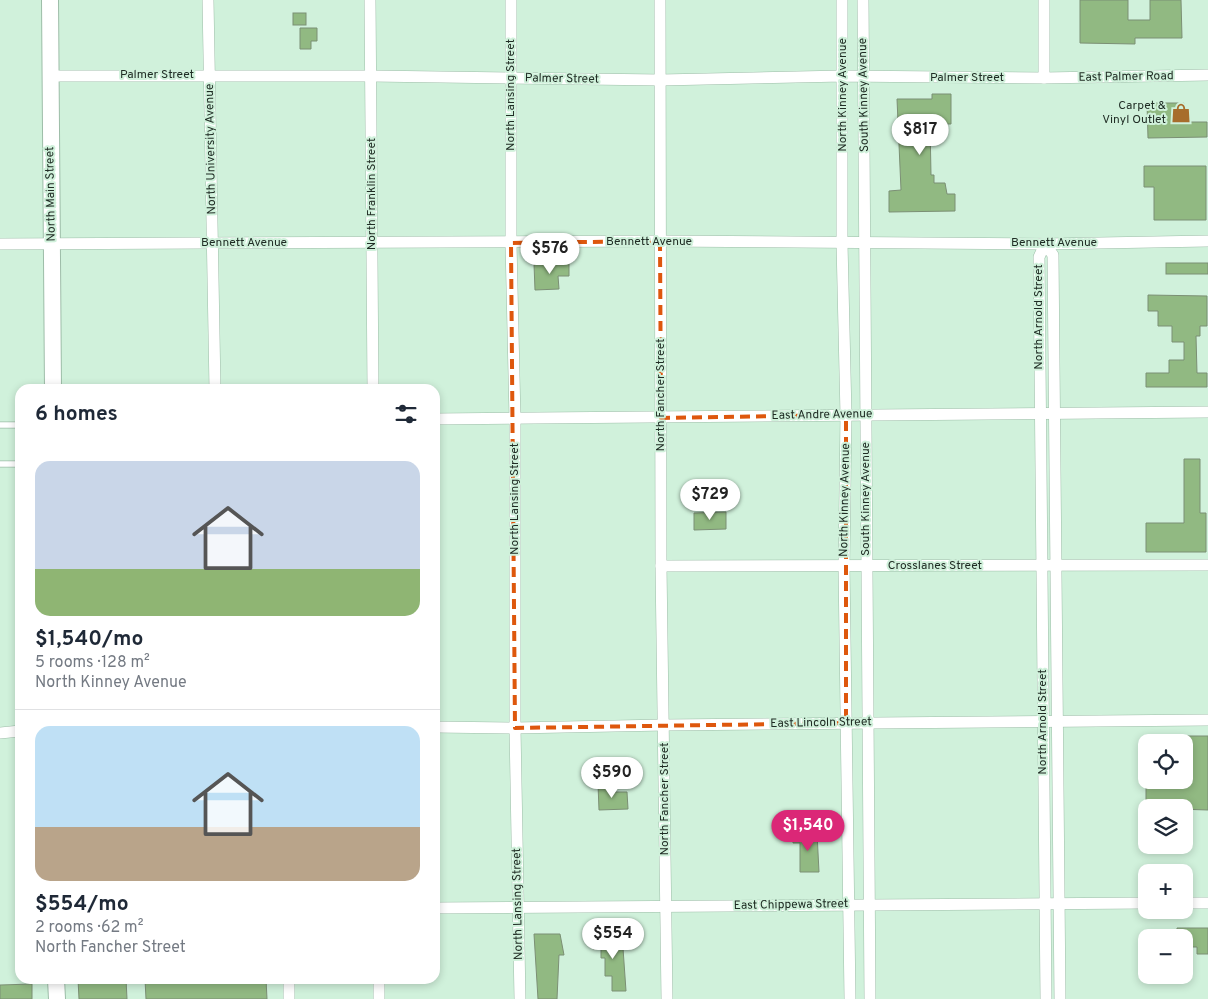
<!DOCTYPE html>
<html lang="en">
<head>
<meta charset="utf-8">
<style>
	:root { --surface:#fff; --page:#f6f6f7; --text:#1f2937; --muted:#747a83; --line:#e0e1e3; --accent:#db2777 }
	body { margin:0; font-family:Overpass,sans-serif; background:var(--page); color:var(--text); height:100vh; display:flex; flex-direction:column; font-size:19px; white-space:nowrap }
	* { box-sizing:border-box; margin:0 }
	p { font-size:16px; color:var(--muted) }
	.icon { flex:none; width:28px; height:28px; fill:none; stroke:currentColor; stroke-width:2; stroke-linecap:round; stroke-linejoin:round }
	.map { position:relative; flex:1; overflow:hidden }
	.panel { position:absolute; left:15px; top:384px; width:425px; height:600px; display:flex; flex-direction:column; background:var(--surface); border-radius:15px; box-shadow:0 2px 8px #0003 }
	.panel>* { flex:none }
	.controls { position:absolute; left:1138px; top:734px; display:grid; gap:10px }
	.controls a { display:grid; place-items:center; width:55px; height:55px; border-radius:10px; background:var(--surface); box-shadow:0 2px 8px #0003; font-size:25px }
	.price { position:absolute; translate:-50% -42px; padding:0 11px; border-radius:18px; background:#fff; color:#222; font-size:16px; line-height:32px; filter:drop-shadow(0 1px 2px #0008) }
	.price::after { content:''; position:absolute; left:50%; top:30px; width:15px; height:11px; margin-left:-8px; background:inherit; clip-path:polygon(0 0,100% 0,50% 100%) }
	.price.active { background:var(--accent); color:#fff }
	ul { padding:0; list-style:none }
	li { display:grid; align-content:center; gap:10px; height:265px; padding:0 20px }
	li+li { border-top:1px solid var(--line) }
	li span { display:grid; place-items:center; height:155px; border-radius:15px; color:#555 }
	li>.icon { margin-inline-start:auto }
	span .icon { width:90px; height:90px; fill:#fffc; stroke-width:1 }
	li b { font-size:21px }
	h2 { display:flex; justify-content:space-between; align-items:center; height:60px; padding:0 20px; font-size:21px }
	.map>svg:first-child { display:block }
	.building { fill:#91b982; stroke:#7b8f74 }
	.lines { fill:none; stroke-linecap:round; stroke-linejoin:round }
	.lane-casing { stroke:#9dbda8; stroke-width:7 }
	.street-casing { stroke:#9dbda8; stroke-width:12 }
	.secondary-casing { stroke:#9dbda8; stroke-width:18 }
	.lane { stroke:#fff; stroke-width:5.5 }
	.street { stroke:#fff; stroke-width:11 }
	.secondary { stroke:#fff; stroke-width:16 }
	.marked { fill:none; stroke:#de570d; stroke-width:4; stroke-dasharray:10 6; stroke-linejoin:round }
	.labels { text-anchor:middle; dominant-baseline:central; stroke-width:4; stroke-linejoin:round; paint-order:stroke }
	.street-label { font-size:12px; fill:#202d25; stroke:#d0f1db }
	.poi-label { font-size:12px; fill:#202d25; stroke:#d0f1db; text-anchor:end }
</style>
</head>
<body>
<div class="map">
<svg width="1208" height="999" viewBox="0 0 1208 999">
	<rect width="100%" height="100%" fill="#d0f1db"/>
	<!-- building -->
	<g class="building">
		<path d="M1080,0H1128V20H1150V0H1181L1182,38H1135V44L1080,43Z"/>
		<rect x="293" y="13" width="13" height="12"/>
		<path d="M300,28H317V41H311V49H300Z"/>
		<path d="M932,94H951V124H930L931,175H934V183H945L947,194H955V211L889,212V191L901,190L897,99H932Z"/>
		<path d="M1147,103H1184V122H1207V137L1148,138Z"/>
		<path d="M1144,166H1206V220H1154V187H1144Z"/>
		<path d="M569,262V276H558L559,289L535,290L534,264Z"/>
		<rect x="1166" y="263" width="42" height="11"/>
		<path d="M1148,295L1207,296V326H1200V336H1196L1197,373H1207V387H1146V373H1169V360H1184V342H1172V326H1158V311H1148Z"/>
		<path d="M1184,459H1200V513H1206V552H1146V523H1184Z"/>
		<path d="M726,512V529L694,530V513Z"/>
		<path d="M1184,736H1208V810L1146,808V780H1184Z"/>
		<path d="M598,784H610L611,792H627L628,809L599,810Z"/>
		<path d="M793,833H817L819,872H800V843H793Z"/>
		<path d="M1177,928H1208V954H1197V947H1184V938H1177Z"/>
		<path d="M534,934H560L564,955H559L557,999H538Z"/>
		<path d="M622,934L626,991H612V976H605V958H601V949H593V938H610L609,935Z"/>
		<path d="M78,979H126L127,999H79Z"/>
		<path d="M145,979H266L267,999H146Z"/>
		<path d="M32,984V999H0V985Z"/>
	</g>
	<g class="lines">
		<defs>
			<g id="lane">
				<path d="M0,425H20"/>
				<path d="M0,464H20"/>
			</g>
			<g id="street">
				<path d="M208,0L215,389"/>
				<path d="M370,0L373,389"/>
				<path d="M511,0V243L515,419V728L520,999"/>
				<path d="M660,0L661,566L667,999"/>
				<path d="M842,0V243L846,415L844,566L850,999"/>
				<path d="M863,0L870,999"/>
				<path d="M49,76H371L661,80L843,76L1044,78L1208,75"/>
				<path d="M1044,78V0"/>
				<path d="M0,244L660,241L1045,244L1208,241"/>
				<path d="M435,419L1208,412"/>
				<path d="M661,566L1208,565"/>
				<path d="M435,727L515,728L665,725L1208,720"/>
				<path d="M0,733L20,731"/>
				<path d="M1184,903H1208"/>
				<path d="M435,908L1146,903"/>
				<path d="M379,979V999"/>
				<path d="M289,999V979"/>
				<path d="M1046,999L1039,257L1045,244L1053,255L1060,999"/>
			</g>
			<g id="secondary">
				<path d="M50,0L53,389"/>
				<path d="M56,979L57,999"/>
			</g>
		</defs>
		<!-- lane casing -->
		<use href="#lane" class="lane-casing"/>
		<!-- street casing -->
		<use href="#street" class="street-casing"/>
		<!-- secondary casing -->
		<use href="#secondary" class="secondary-casing"/>
		<!-- lane -->
		<use href="#lane" class="lane"/>
		<!-- street -->
		<use href="#street" class="street"/>
		<!-- secondary -->
		<use href="#secondary" class="secondary"/>
	</g>
	<!-- marked area -->
	<path class="marked" d="M660,241L661,418L846,415V723L515,728L511,243Z"/>
	<!-- icons -->
	<defs>
		<symbol id="shop-bare" viewBox="-9 -9 18 18"><path d="M-5-2.5h2.3a2.7 3.5 0 0 1 5.4 0H5L5.5 6h-11ZM-1.5-2.5h3a1.5 2.3 0 0 0-3 0Z" fill="#a76d2c" stroke="#d0f1db" stroke-width="2.5" paint-order="stroke"/></symbol>
	</defs>
	<g fill-rule="evenodd">
		<use href="#shop-bare" x="1167" y="99" width="28" height="28"/>
	</g>
	<g class="labels">
		<!-- street labels -->
		<g class="street-label">
			<text x="157" y="75">Palmer Street</text>
			<text transform="translate(1126 77) rotate(-1)">East Palmer Road</text>
			<text x="967" y="78">Palmer Street</text>
			<text transform="translate(562 79) rotate(1)">Palmer Street</text>
			<text transform="translate(511 95) rotate(-90)">North Lansing Street</text>
			<text transform="translate(843 95) rotate(-90)">North Kinney Avenue</text>
			<text transform="translate(864 95) rotate(-91)">South Kinney Avenue</text>
			<text transform="translate(211 149) rotate(-91)">North University Avenue</text>
			<text transform="translate(51 194) rotate(-91)">North Main Street</text>
			<text transform="translate(372 194) rotate(-90)">North Franklin Street</text>
			<text x="649" y="242">Bennett Avenue</text>
			<text x="244" y="243">Bennett Avenue</text>
			<text x="1054" y="243">Bennett Avenue</text>
			<text transform="translate(1039 317) rotate(-90)">North Arnold Street</text>
			<text transform="translate(661 395) rotate(-90)">North Fancher Street</text>
			<text transform="translate(822 415) rotate(-1)">East Andre Avenue</text>
			<text transform="translate(515 499) rotate(-90)">North Lansing Street</text>
			<text transform="translate(866 499) rotate(-90)">South Kinney Avenue</text>
			<text transform="translate(845 500) rotate(-89)">North Kinney Avenue</text>
			<text x="935" y="566">Crosslanes Street</text>
			<text transform="translate(1043 722) rotate(-90)">North Arnold Street</text>
			<text transform="translate(821 723) rotate(-1)">East Lincoln Street</text>
			<text transform="translate(665 799) rotate(-90)">North Fancher Street</text>
			<text transform="translate(518 904) rotate(-91)">North Lansing Street</text>
			<text transform="translate(791 905) rotate(-1)">East Chippewa Street</text>
		</g>
		<!-- poi labels -->
		<g class="poi-label">
			<text x="1166" y="106">Carpet &amp;<tspan x="1166" dy="14">Vinyl Outlet</tspan></text>
		</g>
	</g>
</svg>
<div class="controls">
<a><svg class="icon" aria-label="locate" viewBox="0 0 24 24"><circle cx="12" cy="12" r="6"/><path d="M12 2v4M12 18v4M2 12h4M18 12h4"/></svg></a>
<a><svg class="icon" aria-label="layers" viewBox="0 0 24 24"><path d="M12 4l9 5-9 5-9-5zM3 14l9 5 9-5"/></svg></a>
<a>+</a>
<a>−</a>
</div>
<b class="price" style="left:920px;top:156px">$817</b>
<b class="price" style="left:550px;top:275px">$576</b>
<b class="price" style="left:710px;top:521px">$729</b>
<b class="price" style="left:612px;top:799px">$590</b>
<b class="price active" style="left:808px;top:852px">$1,540</b>
<b class="price" style="left:613px;top:960px">$554</b>
<section class="panel">
<h2>6 homes<svg class="icon" aria-label="filters" viewBox="0 0 24 24"><path d="M4 7h16M4 17h16"/><circle cx="9" cy="7" r="2"/><circle cx="15" cy="17" r="2"/></svg></h2>
<ul>
<li><span style="background:linear-gradient(#c9d6e8 70%,#8fb573 0)"><svg class="icon" aria-label="home" viewBox="0 0 24 24"><path d="M3 11l9-7 9 7M6 9v11h12V9"/></svg></span><div><b>$1,540/mo</b><p>5 rooms · 128 m²</p><p>North Kinney Avenue</p></div></li>
<li><span style="background:linear-gradient(#bfe0f5 65%,#b9a48a 0)"><svg class="icon" aria-label="home" viewBox="0 0 24 24"><path d="M3 11l9-7 9 7M6 9v11h12V9"/></svg></span><div><b>$554/mo</b><p>2 rooms · 62 m²</p><p>North Fancher Street</p></div></li>
</ul>
</section>
</div>
</body>
</html>
